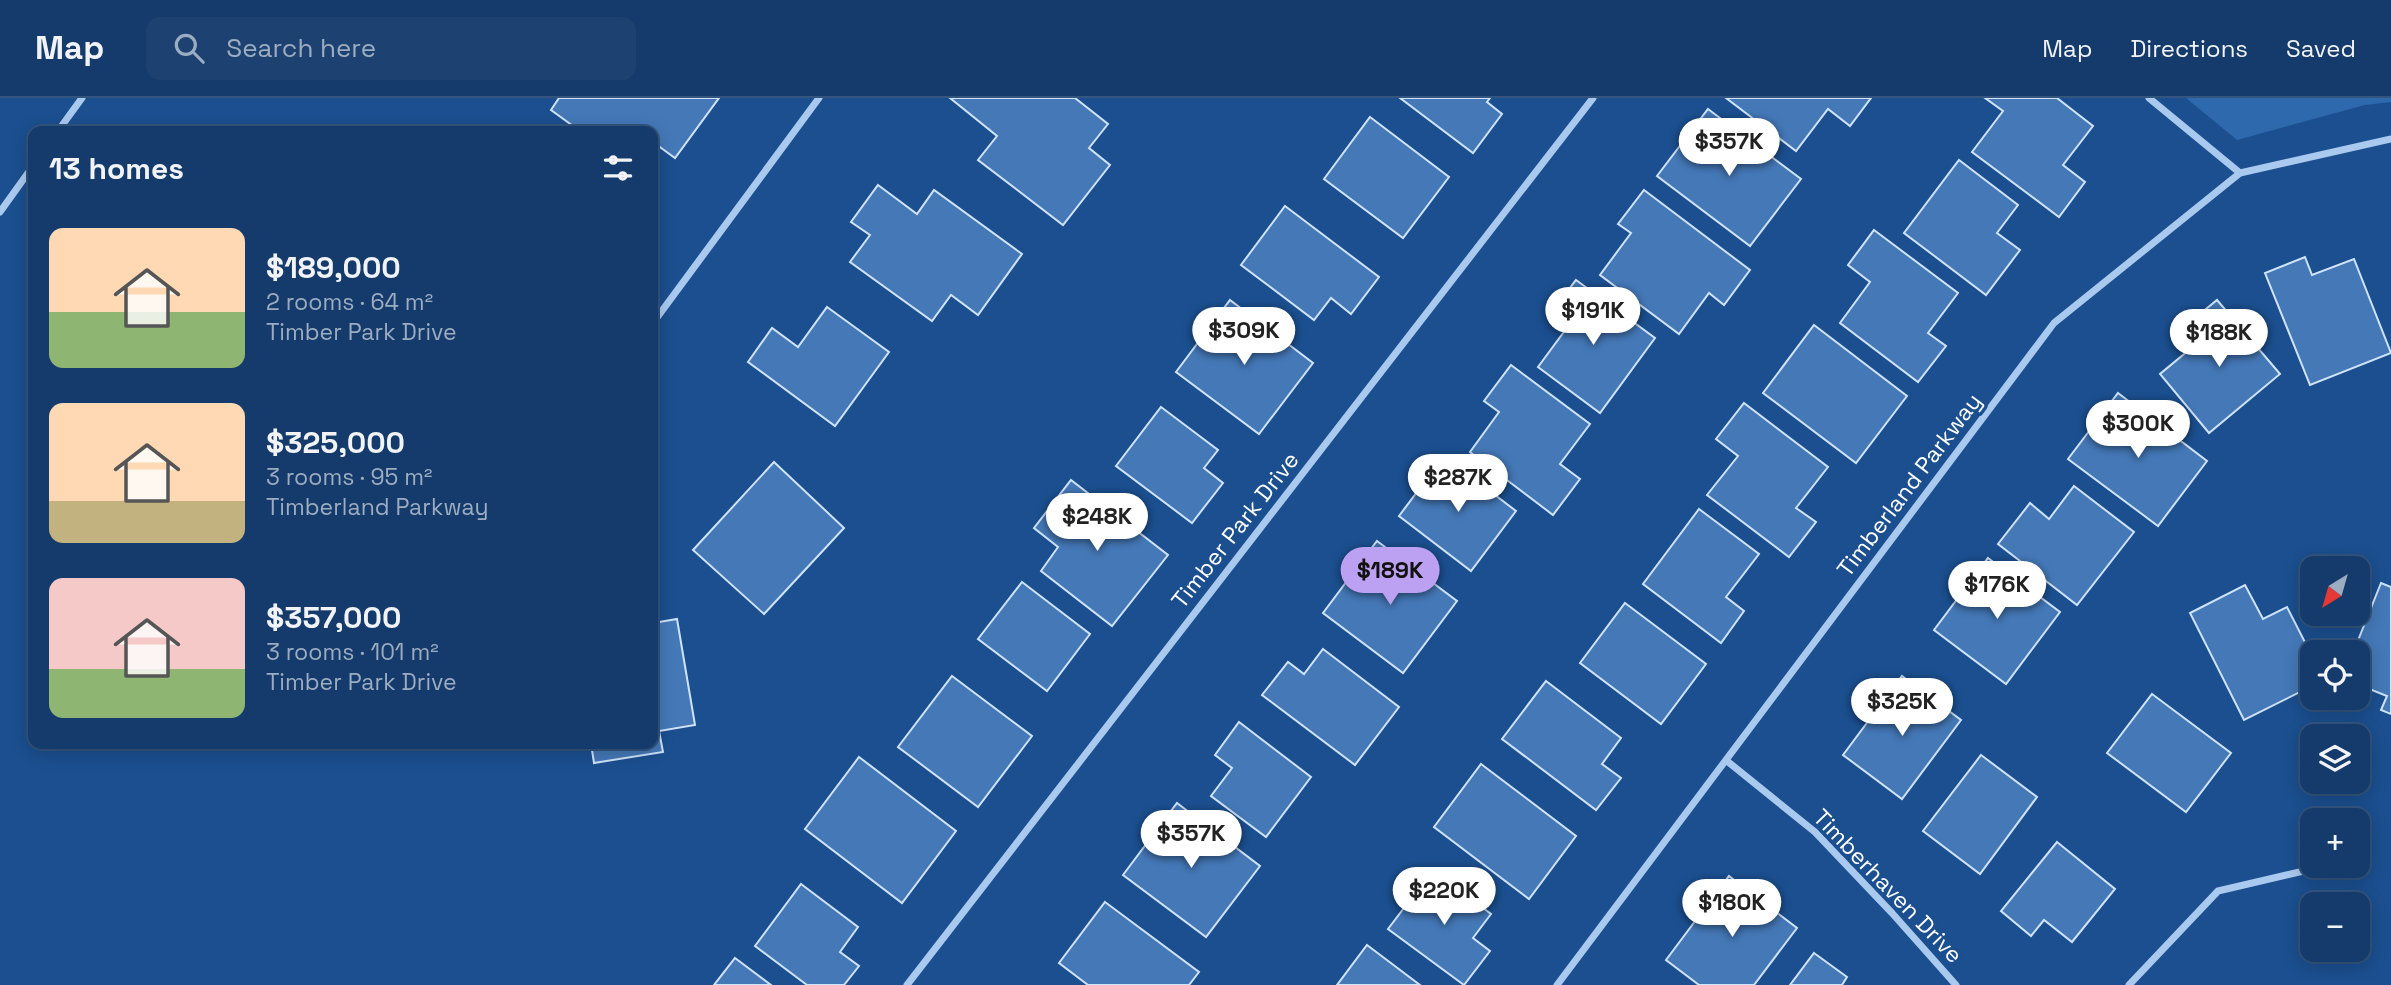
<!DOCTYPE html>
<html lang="en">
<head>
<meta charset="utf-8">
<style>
	:root { --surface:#143b6b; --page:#1d4271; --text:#f1f3f6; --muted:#9dadc1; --line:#33557e; --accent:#bca0f2 }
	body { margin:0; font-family:"Space Grotesk",sans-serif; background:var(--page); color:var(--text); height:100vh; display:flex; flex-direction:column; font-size:26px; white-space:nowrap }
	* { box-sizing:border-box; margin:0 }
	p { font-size:23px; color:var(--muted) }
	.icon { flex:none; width:38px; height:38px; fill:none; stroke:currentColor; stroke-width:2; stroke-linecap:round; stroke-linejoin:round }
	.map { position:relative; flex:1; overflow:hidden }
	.sheet { position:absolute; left:28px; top:28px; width:630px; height:623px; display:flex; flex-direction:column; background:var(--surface); border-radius:14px; box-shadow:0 4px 18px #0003,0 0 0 2px var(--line) }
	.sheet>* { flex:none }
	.needle { width:46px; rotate:217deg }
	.fabs { position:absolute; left:2300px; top:458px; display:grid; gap:14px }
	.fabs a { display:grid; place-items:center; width:70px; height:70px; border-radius:14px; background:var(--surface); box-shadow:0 4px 18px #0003,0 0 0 2px var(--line); font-size:35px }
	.price { position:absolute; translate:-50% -60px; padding:0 16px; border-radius:24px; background:#fff; color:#222; font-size:23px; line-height:46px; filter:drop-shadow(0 2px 4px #0008) }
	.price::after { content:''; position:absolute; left:50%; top:42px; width:21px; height:16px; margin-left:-10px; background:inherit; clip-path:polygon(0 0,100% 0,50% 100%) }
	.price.selected { background:var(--accent); color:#111 }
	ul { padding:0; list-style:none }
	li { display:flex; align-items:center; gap:21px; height:175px; padding:0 21px }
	li span { display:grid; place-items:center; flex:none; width:196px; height:140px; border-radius:14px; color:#555 }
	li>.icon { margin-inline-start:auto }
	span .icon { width:84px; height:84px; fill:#fffc; stroke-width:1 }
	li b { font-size:30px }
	h2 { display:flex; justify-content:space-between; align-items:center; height:84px; padding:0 21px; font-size:30px }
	header { display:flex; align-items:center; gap:42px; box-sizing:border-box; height:98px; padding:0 35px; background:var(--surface); border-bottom:2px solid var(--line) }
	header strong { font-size:33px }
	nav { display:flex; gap:38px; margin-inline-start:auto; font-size:24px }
	.search { width:490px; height:63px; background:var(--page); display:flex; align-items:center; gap:18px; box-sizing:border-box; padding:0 24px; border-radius:14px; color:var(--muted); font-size:26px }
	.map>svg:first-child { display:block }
	.green { fill:#2e69ad }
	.building { fill:#4478b7; stroke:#cfe3fa; stroke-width:2 }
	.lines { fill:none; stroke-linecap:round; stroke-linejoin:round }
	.minor { stroke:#a9c9ee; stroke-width:7 }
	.labels { text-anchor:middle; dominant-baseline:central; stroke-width:7; stroke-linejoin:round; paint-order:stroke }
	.street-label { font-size:23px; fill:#fff; stroke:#1b4f8f }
</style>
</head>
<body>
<header>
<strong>Map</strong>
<div class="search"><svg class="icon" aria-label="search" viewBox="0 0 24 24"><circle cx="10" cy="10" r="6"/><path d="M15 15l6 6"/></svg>Search here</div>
<nav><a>Map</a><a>Directions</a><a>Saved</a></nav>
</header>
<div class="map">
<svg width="2391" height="887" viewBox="0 0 2391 887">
	<rect width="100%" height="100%" fill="#1b4f8f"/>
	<!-- green -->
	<path class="green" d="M2186,0H2391V4L2365,7L2237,42Z"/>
	<!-- building -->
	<g class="building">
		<path d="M559,0H719L675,60L653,44V33H580L551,12Z"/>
		<path d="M950,0H1075L1108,26L1089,50L1110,67L1063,127L978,62L997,38Z"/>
		<path d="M1400,0H1490L1487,4L1502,16L1473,55Z"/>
		<path d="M1726,0H1871L1850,28L1828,11L1796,53Z"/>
		<path d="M1985,0H2057L2093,28L2063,67L2085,84L2059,119L1972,54L2003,13Z"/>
		<path d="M1708,11L1801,81L1750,148L1657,78Z"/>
		<path d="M1370,19L1449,79L1403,140L1324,81Z"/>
		<path d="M1959,62L2018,107L1997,135L2020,152L1986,197L1904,135Z"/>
		<path d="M878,87L917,116L934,92L1022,156L978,217L951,197L932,223L850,164L870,137L851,124Z"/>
		<path d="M1644,92L1750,172L1724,207L1709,195L1679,236L1600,177L1631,135L1618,126Z"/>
		<path d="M1285,108L1379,179L1351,216L1331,200L1314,222L1241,167Z"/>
		<path d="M1874,132L1958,195L1928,235L1946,248L1918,284L1840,225L1870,184L1848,167Z"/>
		<path d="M2305,159L2312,177L2354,161L2391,255L2310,287L2265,175Z"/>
		<path d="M1576,182L1655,240L1600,315L1538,269L1566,231L1548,219Z"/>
		<path d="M1230,202L1313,265L1259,336L1176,274Z"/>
		<path d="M2217,202L2280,276L2209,335L2160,276L2201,242L2188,226Z"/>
		<path d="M827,209L889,254L835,328L748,264L772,230L798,249Z"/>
		<path d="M1814,227L1907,298L1856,365L1763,295Z"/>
		<path d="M1511,267L1590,326L1560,366L1580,381L1553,417L1470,354L1499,314L1484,303Z"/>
		<path d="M2118,295L2207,363L2158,428L2068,361Z"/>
		<path d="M1744,305L1828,369L1796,410L1816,424L1789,459L1707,397L1738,358L1716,341Z"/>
		<path d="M1161,309L1218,352L1204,370L1223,385L1192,425L1116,368Z"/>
		<path d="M1444,358L1516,413L1471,473L1399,418Z"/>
		<path d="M774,364L844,430L764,516L693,452Z"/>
		<path d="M1071,382L1168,457L1112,528L1041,473L1058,449L1034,430Z"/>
		<path d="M2074,388L2134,434L2077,507L1998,446L2030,405L2049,421Z"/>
		<path d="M1699,411L1759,456L1726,499L1744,513L1721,545L1643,486Z"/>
		<path d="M1377,443L1457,503L1403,575L1323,515Z"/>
		<path d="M1988,460L2060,514L2006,586L1934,532Z"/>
		<path d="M1022,484L1090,536L1047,593L978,541Z"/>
		<path d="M2381,485L2391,489V616L2381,612L2387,598L2357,586V555H2353Z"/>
		<path d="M2245,487L2263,521L2287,509L2312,558V588L2244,622L2190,515Z"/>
		<path d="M1625,505L1706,566L1661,626L1580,565Z"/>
		<path d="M677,521L695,627L659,633L663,654L594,665L591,646H653V525Z"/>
		<path d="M1323,551L1399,609L1355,667L1262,597L1288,564L1304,576Z"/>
		<path d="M952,578L1032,638L978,709L898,649Z"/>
		<path d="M1902,578L1961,622L1902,701L1843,657Z"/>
		<path d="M1546,583L1621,640L1602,666L1621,680L1596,712L1502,641Z"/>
		<path d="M2152,596L2231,655L2186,714L2107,655Z"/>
		<path d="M1239,624L1311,679L1266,739L1211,698L1232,670L1215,657Z"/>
		<path d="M1981,657L2037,699L1980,776L1923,733Z"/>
		<path d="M859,659L956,733L902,805L805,731Z"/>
		<path d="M1481,666L1576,738L1529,801L1434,729Z"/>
		<path d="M1177,705L1260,768L1206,839L1123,777Z"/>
		<path d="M2057,744L2115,791L2072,844L2044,822L2031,838L2001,813Z"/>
		<path d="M1433,772L1491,816L1473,840L1490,853L1464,887L1388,831Z"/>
		<path d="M1729,778L1797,830L1754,887H1699L1666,862Z"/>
		<path d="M801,786L858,829L840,854L859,868L844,887H807L755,848Z"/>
		<path d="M1105,804L1199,874L1189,887H1088L1059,865Z"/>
		<path d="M1367,847L1420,887H1337Z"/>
		<path d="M1814,855L1847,879L1842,887H1790Z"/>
		<path d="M735,860L771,887H714Z"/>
	</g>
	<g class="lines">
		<!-- minor -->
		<g class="minor">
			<path d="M2149,0L2240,75"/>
			<path d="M58,33L82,0"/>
			<path d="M0,114L33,68"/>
			<path d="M653,225L819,0"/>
			<path d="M1727,663L1815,734L1892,815L1956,887"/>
			<path d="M907,887L1593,0"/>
			<path d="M1557,887L2054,225L2240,75L2391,41"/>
			<path d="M2129,887L2218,793L2325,768"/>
		</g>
	</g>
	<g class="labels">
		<!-- street labels -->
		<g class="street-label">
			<text transform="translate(1909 387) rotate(-53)">Timberland Parkway</text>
			<text transform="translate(1235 432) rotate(-52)">Timber Park Drive</text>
			<text transform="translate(1888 788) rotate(46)">Timberhaven Drive</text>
		</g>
	</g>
</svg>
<div class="fabs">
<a><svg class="needle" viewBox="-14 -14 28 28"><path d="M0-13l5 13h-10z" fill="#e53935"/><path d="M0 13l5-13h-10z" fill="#9dadc1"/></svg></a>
<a><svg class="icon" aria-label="locate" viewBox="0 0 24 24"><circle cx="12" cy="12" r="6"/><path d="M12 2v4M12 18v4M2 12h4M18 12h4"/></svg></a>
<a><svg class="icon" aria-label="layers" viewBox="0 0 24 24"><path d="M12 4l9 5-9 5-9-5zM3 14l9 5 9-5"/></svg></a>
<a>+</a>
<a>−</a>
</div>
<b class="price" style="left:1729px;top:80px">$357K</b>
<b class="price" style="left:1593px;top:249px">$191K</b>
<b class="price" style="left:1244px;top:269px">$309K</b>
<b class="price" style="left:2219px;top:271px">$188K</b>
<b class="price" style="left:2138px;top:362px">$300K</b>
<b class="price" style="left:1458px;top:416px">$287K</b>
<b class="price" style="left:1097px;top:455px">$248K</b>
<b class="price selected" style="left:1390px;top:509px">$189K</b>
<b class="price" style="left:1997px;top:523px">$176K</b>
<b class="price" style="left:1902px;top:640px">$325K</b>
<b class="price" style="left:1191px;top:772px">$357K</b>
<b class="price" style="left:1444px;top:829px">$220K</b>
<b class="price" style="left:1732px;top:841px">$180K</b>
<section class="sheet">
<h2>13 homes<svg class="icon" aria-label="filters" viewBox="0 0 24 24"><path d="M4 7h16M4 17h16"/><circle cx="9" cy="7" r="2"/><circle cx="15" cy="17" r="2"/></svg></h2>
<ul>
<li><span style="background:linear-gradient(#ffd9b3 60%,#8fb573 0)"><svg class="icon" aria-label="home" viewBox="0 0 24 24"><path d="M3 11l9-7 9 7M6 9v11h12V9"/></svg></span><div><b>$189,000</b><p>2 rooms · 64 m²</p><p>Timber Park Drive</p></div></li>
<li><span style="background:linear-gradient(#ffd9b3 70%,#c2b280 0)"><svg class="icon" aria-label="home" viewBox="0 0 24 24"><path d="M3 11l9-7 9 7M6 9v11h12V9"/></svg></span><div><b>$325,000</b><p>3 rooms · 95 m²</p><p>Timberland Parkway</p></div></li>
<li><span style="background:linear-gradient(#f6c9c9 65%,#8fb573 0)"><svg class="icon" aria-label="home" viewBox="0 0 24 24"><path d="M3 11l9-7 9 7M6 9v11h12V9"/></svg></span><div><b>$357,000</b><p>3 rooms · 101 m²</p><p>Timber Park Drive</p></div></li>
</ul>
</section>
</div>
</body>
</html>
